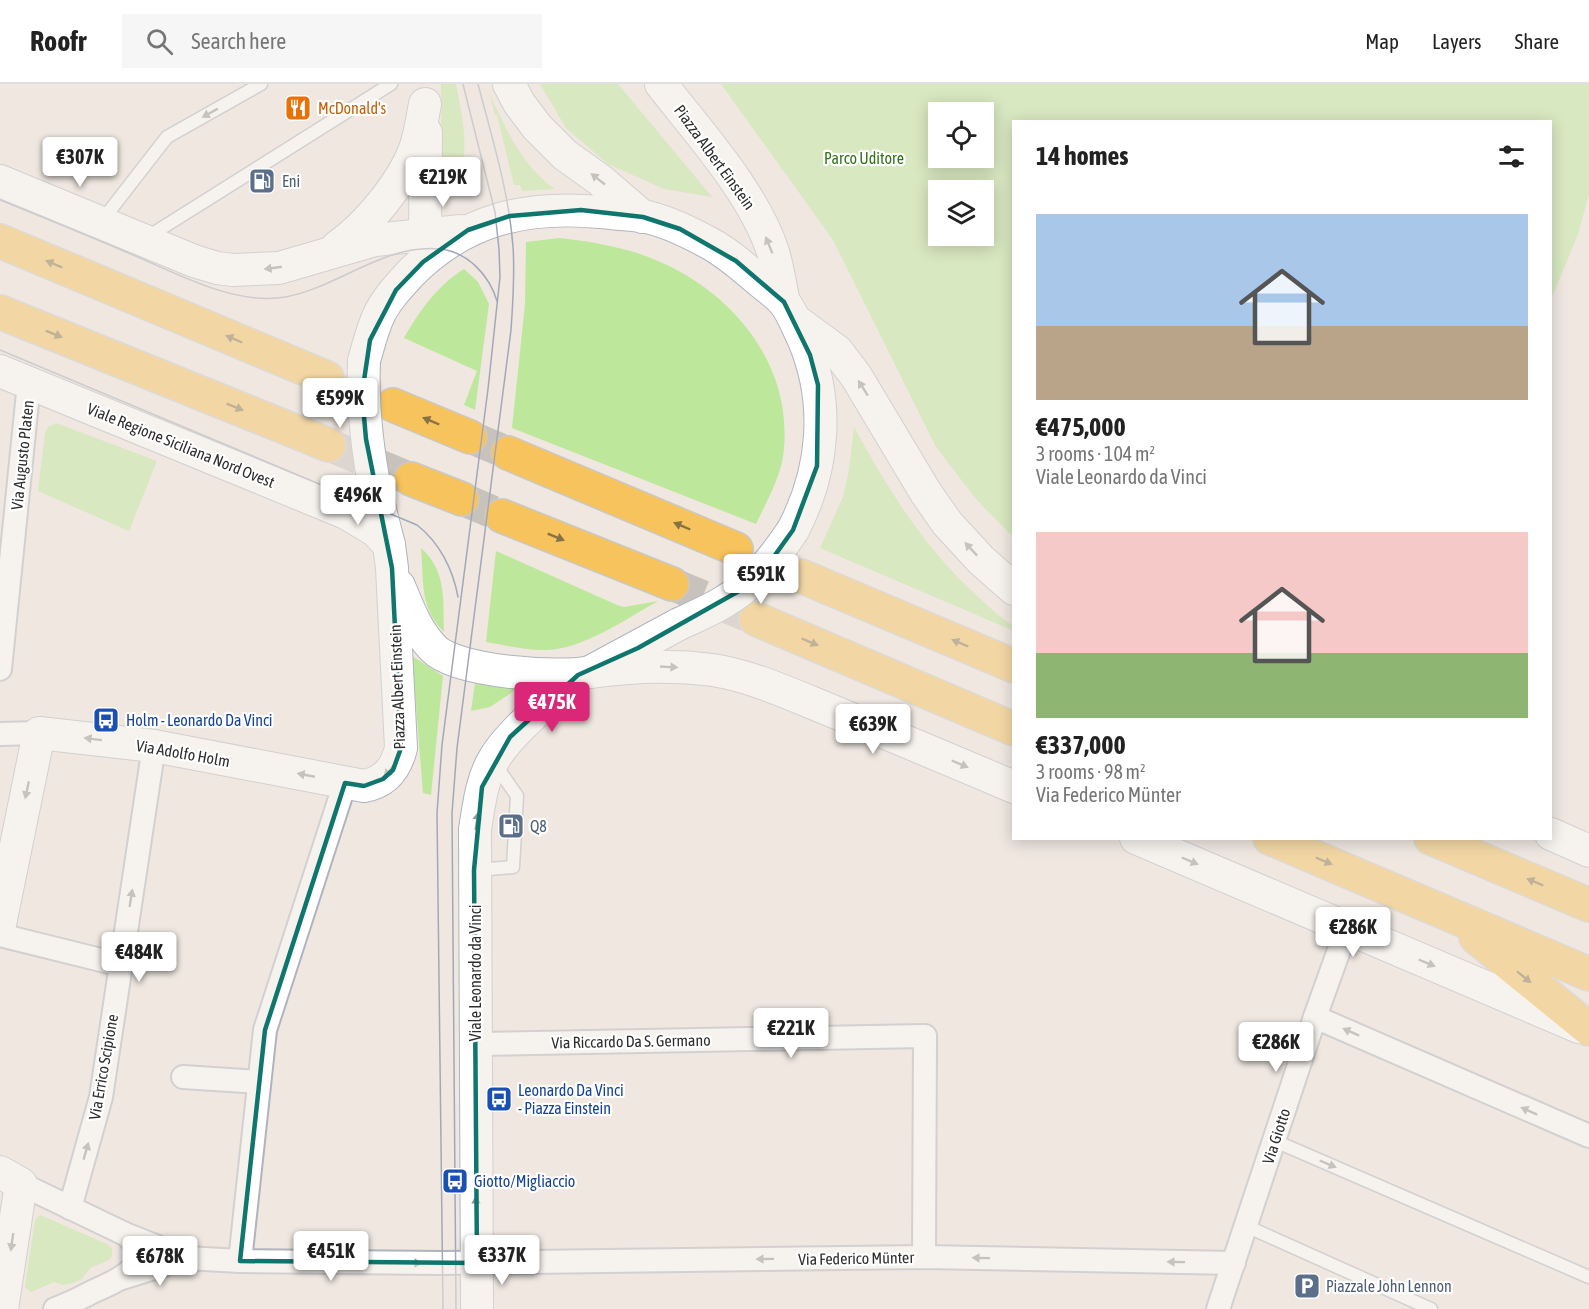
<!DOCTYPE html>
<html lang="en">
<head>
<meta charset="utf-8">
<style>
	:root { --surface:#fff; --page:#f6f6f6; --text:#222; --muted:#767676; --line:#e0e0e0; --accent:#db2777 }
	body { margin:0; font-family:"Asap Condensed",sans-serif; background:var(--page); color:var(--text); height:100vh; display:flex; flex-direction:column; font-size:22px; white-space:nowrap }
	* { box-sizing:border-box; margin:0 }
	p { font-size:20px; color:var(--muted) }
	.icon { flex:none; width:33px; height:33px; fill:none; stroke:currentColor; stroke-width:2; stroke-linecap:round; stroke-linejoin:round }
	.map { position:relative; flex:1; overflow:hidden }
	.sheet { position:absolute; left:1012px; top:36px; width:540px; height:720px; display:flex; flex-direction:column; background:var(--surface); border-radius:0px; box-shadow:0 3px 15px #0003 }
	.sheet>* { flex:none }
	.controls { position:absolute; left:928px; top:18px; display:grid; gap:12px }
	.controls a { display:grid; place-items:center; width:66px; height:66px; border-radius:0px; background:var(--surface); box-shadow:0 3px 15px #0003; font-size:30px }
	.price { position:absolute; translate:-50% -51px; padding:0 14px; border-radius:6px; background:#fff; color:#222; font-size:20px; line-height:39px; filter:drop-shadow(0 2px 3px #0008) }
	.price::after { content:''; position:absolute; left:50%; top:36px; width:18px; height:14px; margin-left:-9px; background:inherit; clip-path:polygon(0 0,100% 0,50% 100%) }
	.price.selected { background:var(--accent); color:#fff }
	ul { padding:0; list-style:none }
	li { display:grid; align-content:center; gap:12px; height:318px; padding:0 24px }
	li span { display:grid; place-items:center; height:186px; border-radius:0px; color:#555 }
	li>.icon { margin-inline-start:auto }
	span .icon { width:108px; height:108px; fill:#fffc; stroke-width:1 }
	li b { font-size:26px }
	h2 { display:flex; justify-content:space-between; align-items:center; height:72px; padding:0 24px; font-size:26px }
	header { display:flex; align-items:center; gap:36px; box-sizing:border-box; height:84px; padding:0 30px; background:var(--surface); border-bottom:2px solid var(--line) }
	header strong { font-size:28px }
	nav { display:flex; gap:33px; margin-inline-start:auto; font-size:21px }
	.search { width:420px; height:54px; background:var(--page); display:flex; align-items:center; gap:15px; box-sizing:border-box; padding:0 21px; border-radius:0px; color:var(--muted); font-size:22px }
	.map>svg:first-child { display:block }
	.green { fill:#bde89b; fill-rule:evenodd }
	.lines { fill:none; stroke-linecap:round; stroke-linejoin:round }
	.primary-tunnel { stroke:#c8c2bc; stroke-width:33; stroke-dasharray:33 16; stroke-linecap:butt }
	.lane-casing { stroke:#b0b4be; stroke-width:15 }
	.street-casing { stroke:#b0b4be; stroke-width:26 }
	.secondary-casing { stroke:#b0b4be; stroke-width:34 }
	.primary-casing { stroke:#c9c9c9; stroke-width:36 }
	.lane { stroke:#fff; stroke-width:12 }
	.street { stroke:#fff; stroke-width:22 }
	.secondary { stroke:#fff; stroke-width:32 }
	.primary { stroke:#f7c35d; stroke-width:33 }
	.tram { stroke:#a2a8b9; stroke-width:1.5 }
	.secondary-bridge-casing { stroke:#b0b4be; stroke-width:34; stroke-linecap:butt }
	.secondary-bridge { stroke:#fff; stroke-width:32 }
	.oneway { fill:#969696 }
	.oneway2 { fill:#887143 }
	.marked { fill:none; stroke:#0f766e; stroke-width:4.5; stroke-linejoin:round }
	.labels { text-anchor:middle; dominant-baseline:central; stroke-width:4.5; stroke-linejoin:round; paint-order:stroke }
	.food-label { font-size:16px; fill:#c56008; stroke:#fff; text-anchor:start }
	.street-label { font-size:16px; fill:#2e2e2e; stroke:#fff }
	.park-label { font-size:16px; fill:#347118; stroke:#fff }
	.service-label { font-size:16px; fill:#4e5e75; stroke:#fff; text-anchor:start }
	.transit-label { font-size:16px; fill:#164399; stroke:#fff; text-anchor:start }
</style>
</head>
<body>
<header>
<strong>Roofr</strong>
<div class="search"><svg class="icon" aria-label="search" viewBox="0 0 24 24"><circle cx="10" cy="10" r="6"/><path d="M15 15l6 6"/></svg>Search here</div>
<nav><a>Map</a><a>Layers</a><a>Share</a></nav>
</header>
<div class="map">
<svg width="1589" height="1225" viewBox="0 0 1589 1225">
	<rect width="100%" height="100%" fill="#efe7e0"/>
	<!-- green -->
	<g class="green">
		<path d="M441,0H456C464,43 475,84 442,119Z"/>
		<path d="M540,0H618L712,113L664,105L608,80L566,44Z"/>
		<path d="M721,0H1589V110L1578,150L1551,216V38H1014V454L976,415L936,363L833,156ZM939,28H984V74H939ZM939,106H984V152H939Z"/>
		<path d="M490,11C507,46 522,83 555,105L522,107L520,101H514L497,31H495Z"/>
		<path d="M559,154C582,156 604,160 627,166C718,191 797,272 783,373C779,396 766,419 756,440L512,344L525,220L526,158Z"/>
		<path d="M464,185L478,198L489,220L475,326L464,321L477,287L404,254C420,226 437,202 464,185Z"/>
		<path d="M56,339L157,377L129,447L38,407L45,349L48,343Z"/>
		<path d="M854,343C887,404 923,462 975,510C987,521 1000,534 1014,542V547L820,464L843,413L849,386Z"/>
		<path d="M421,464C447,487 443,517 444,548C419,523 424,497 421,464Z"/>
		<path d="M496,467L617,521L624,523L658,517C626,535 583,565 547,566C527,567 505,561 486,558Z"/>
		<path d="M412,572L443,592L431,711L423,709Z"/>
		<path d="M475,599L517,605L490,623L471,627Z"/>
		<path d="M40,1131L107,1160L112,1164V1172L109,1176L90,1184L82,1195L73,1199L63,1201L54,1198L31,1208L25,1203L35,1136Z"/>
	</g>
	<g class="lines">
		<!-- primary-tunnel -->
		<g class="primary-tunnel">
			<path d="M470,353L508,369"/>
			<path d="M329,361L411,395"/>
			<path d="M462,415L502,432"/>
			<path d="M672,500L756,535"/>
		</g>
		<defs>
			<g id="lane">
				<path d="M101,138L167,53L261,0"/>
				<path d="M146,154L391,0"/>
				<path d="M476,786L513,783L517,712L495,680"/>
				<path d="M1275,1057L1589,1193"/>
				<path d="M1246,1142L1431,1225"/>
			</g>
			<g id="street">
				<path d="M0,585L29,299"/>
				<path d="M0,650L39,649"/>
				<path d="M0,851L121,881"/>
				<path d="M1315,933L1589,1052"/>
				<path d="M475,960L925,952L924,1173"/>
				<path d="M183,993L259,998"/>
				<path d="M21,1100L125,1150C160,1179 117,1197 94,1207C81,1214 69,1220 55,1225"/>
				<path d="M70,1124L101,1013L154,662"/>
				<path d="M125,1150L186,1174L240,1177L442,1179L924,1173L1234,1179"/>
				<path d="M240,1177L265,946L345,699"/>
				<path d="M122,1194L186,1174"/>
				<path d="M1218,1225L1315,933L1347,844"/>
			</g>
			<g id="secondary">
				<path d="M509,0L519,19L537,43L565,71L600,96L643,133"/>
				<path d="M661,0C699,49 754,109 773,168C778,184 780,201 784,218"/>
				<path d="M426,49L425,152L428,173"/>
				<path d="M0,97L194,177L217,184L233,186L279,184L375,156L461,147"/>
				<path d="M337,163C367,142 402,100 415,65C420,51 422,35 425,20"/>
				<path d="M796,237L837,267L856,292L926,409L947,439L981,476L1014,505"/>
				<path d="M364,277C368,262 372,247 378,233C385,217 398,203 410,190C464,135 526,121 601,128C614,130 628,130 642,132C664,136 689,148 709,159C726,168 741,181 756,194C765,202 776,209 784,218C792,228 797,242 803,254C830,317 825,385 793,446"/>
				<path d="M0,287L346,429L376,447L389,461"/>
				<path d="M399,502C408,524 417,548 434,565C457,588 559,595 590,588L679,540"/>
				<path d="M590,588C634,583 668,580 713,586C756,593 797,613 837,629C896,653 955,678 1014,703"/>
				<path d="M1551,750L1589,767"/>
				<path d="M1136,754L1579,943"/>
				<path d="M0,840L39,649L154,662L364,702C386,698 396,684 401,664L392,484L389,461L376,410"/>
				<path d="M0,1088L21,1100L2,1225"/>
				<path d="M477,1225L475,745C479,722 481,698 493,677C508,649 553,614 578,591"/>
			</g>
			<g id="primary">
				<path d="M0,157L327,294"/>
				<path d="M0,228L329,361"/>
				<path d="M393,321L470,353"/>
				<path d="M508,369L736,465"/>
				<path d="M411,395L462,415"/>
				<path d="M502,432L672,500"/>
				<path d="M801,492L1014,582"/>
				<path d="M756,535L1014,645"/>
				<path d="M1270,754L1589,890"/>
				<path d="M1431,754L1589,821"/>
				<path d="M1476,853L1589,945"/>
			</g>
		</defs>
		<!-- lane casing -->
		<use href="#lane" class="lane-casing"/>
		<!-- street casing -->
		<use href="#street" class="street-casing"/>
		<!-- secondary casing -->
		<use href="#secondary" class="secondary-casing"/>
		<!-- primary casing -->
		<use href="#primary" class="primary-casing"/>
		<!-- lane -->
		<use href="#lane" class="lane"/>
		<!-- street -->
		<use href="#street" class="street"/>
		<!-- secondary -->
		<use href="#secondary" class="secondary"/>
		<!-- primary -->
		<use href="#primary" class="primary"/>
		<!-- tram -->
		<g class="tram">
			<path d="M0,116C42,133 84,150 126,168C173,187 232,222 285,213C337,204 385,159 440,165C468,168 489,191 497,217"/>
			<path d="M0,266L417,441C439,458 453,485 458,513"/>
			<path d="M443,1225L437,729L442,661L488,305L500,193L499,165L495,128L463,0"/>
			<path d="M456,1225L452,729L457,664L511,246C513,218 515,191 513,163C509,108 492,54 478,0"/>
		</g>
		<defs>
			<g id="secondary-bridge">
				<path d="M364,277C362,323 367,365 376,410"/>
				<path d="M679,540C694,533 711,526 725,517C754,500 775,473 793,446"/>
			</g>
		</defs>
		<!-- secondary-bridge casing -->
		<use href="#secondary-bridge" class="secondary-bridge-casing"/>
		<!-- secondary-bridge -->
		<use href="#secondary-bridge" class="secondary-bridge"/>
	</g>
	<!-- one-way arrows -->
	<defs><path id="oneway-solid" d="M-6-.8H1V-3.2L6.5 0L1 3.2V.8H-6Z" transform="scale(1.5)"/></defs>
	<g class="oneway">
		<use href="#oneway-solid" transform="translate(210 29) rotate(151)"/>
		<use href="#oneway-solid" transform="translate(598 95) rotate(-142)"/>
		<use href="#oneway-solid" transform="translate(769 161) rotate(-112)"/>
		<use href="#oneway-solid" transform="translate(273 184) rotate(172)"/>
		<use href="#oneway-solid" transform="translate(863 304) rotate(-122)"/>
		<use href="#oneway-solid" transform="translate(971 465) rotate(-133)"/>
		<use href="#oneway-solid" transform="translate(669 583) rotate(3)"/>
		<use href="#oneway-solid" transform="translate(93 655) rotate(-173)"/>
		<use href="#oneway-solid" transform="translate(960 680) rotate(23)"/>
		<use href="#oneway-solid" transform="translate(390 686) rotate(130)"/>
		<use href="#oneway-solid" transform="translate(306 691) rotate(-169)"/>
		<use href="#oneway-solid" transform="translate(27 706) rotate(102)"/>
		<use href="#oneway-solid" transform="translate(477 737) rotate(-81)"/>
		<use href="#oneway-solid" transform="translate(1190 777) rotate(23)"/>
		<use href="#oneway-solid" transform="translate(131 814) rotate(-81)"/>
		<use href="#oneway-solid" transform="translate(1427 879) rotate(23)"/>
		<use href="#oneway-solid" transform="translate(1351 948) rotate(-156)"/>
		<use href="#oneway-solid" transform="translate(1529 1027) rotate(-156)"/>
		<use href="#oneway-solid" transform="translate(86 1067) rotate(-74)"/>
		<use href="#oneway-solid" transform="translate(1328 1080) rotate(23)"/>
		<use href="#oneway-solid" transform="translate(476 1121) rotate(-90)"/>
		<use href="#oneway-solid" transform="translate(12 1158) rotate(98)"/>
		<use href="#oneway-solid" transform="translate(981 1174) rotate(-179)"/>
		<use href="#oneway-solid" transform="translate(765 1175) rotate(179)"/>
		<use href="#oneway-solid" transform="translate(1176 1178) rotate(-179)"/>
		<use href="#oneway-solid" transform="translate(413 1179) rotate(1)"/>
	</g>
	<g class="oneway2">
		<use href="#oneway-solid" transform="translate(54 180) rotate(-157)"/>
		<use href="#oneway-solid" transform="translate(54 250) rotate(22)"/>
		<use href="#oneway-solid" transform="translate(234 255) rotate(-157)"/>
		<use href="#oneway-solid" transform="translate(235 323) rotate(22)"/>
		<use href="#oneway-solid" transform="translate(431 337) rotate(-157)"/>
		<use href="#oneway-solid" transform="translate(682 442) rotate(-157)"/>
		<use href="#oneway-solid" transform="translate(556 453) rotate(22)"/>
		<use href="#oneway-solid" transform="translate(810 558) rotate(23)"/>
		<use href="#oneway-solid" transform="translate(960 559) rotate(-157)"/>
		<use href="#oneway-solid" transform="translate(1324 777) rotate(23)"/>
		<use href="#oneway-solid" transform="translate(1535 798) rotate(-157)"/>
		<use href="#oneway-solid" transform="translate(1524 893) rotate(39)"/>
	</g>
	<!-- marked area -->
	<path d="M0 0H1589V1225H0ZM581,126L643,133L680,145L736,177L784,218L810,271L818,301L817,382L793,446L770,478L739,507L638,564L578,591L510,653L482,703L474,786L477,1179L240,1177L265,946L345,699L364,702L383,695L393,686L401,664L392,484L366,355L362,310L370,256L396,206L423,178L468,146L510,132Z" fill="#efe7e0" fill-opacity=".55" fill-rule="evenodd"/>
	<path class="marked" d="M581,126L643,133L680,145L736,177L784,218L810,271L818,301L817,382L793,446L770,478L739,507L638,564L578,591L510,653L482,703L474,786L477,1179L240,1177L265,946L345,699L364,702L383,695L393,686L401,664L392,484L366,355L362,310L370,256L396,206L423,178L468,146L510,132Z"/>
	<!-- icons -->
	<defs>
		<symbol id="restaurant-square" viewBox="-11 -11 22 22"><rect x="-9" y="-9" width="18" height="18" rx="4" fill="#e8710a" stroke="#fff"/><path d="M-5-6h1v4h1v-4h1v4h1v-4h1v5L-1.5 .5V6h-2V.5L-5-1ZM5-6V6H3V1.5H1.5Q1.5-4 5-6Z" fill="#fff"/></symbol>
		<symbol id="fuel-square" viewBox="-11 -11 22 22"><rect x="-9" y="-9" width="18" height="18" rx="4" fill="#5c6f8a" stroke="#fff"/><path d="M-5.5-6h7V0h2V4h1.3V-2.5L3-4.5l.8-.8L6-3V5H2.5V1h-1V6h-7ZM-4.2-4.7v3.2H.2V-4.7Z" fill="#fff"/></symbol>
		<symbol id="bus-square" viewBox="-11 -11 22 22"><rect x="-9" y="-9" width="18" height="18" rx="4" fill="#1a4fb4" stroke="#fff"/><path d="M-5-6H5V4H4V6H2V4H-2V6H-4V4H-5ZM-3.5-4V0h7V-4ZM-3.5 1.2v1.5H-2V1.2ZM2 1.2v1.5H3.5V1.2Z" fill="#fff"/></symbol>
		<symbol id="parking-square" viewBox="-11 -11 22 22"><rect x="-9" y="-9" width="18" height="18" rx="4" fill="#5c6f8a" stroke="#fff"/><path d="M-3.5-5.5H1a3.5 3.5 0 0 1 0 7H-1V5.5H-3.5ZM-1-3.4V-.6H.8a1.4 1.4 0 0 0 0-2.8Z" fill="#fff"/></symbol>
	</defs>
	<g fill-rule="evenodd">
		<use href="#restaurant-square" x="283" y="9" width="30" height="30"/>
		<use href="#fuel-square" x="247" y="82" width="30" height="30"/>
		<use href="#bus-square" x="91" y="621" width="30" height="30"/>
		<use href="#fuel-square" x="496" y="727" width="30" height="30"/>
		<use href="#bus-square" x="484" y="1000" width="30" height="30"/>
		<use href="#bus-square" x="440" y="1082" width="30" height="30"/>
		<use href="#parking-square" x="1292" y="1187" width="30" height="30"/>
	</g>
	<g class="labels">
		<!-- food labels -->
		<g class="food-label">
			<text x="318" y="24">McDonald's</text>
		</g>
		<!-- street labels -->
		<g class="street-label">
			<text transform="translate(715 73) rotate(54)">Piazza Albert Einstein</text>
			<text transform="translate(181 361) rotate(22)">Viale Regione Siciliana Nord Ovest</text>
			<text transform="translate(22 371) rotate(-84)">Via Augusto Platen</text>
			<text transform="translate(397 603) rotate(-92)">Piazza Albert Einstein</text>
			<text transform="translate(183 669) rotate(10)">Via Adolfo Holm</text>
			<text transform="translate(475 889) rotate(-90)">Viale Leonardo da Vinci</text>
			<text transform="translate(631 957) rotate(-1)">Via Riccardo Da S. Germano</text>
			<text transform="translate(103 983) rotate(-80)">Via Errico Scipione</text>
			<text transform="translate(1276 1052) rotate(-72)">Via Giotto</text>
			<text transform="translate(856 1174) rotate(-1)">Via Federico Münter</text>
		</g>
		<!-- park labels -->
		<g class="park-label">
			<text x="864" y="74">Parco Uditore</text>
		</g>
		<!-- service labels -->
		<g class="service-label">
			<text x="282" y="97">Eni</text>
			<text x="530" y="742">Q8</text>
			<text x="1326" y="1202">Piazzale John Lennon</text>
		</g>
		<!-- transit labels -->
		<g class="transit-label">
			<text x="126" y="636">Holm - Leonardo Da Vinci</text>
			<text x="518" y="1006">Leonardo Da Vinci<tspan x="518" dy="18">- Piazza Einstein</tspan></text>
			<text x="474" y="1097">Giotto/Migliaccio</text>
		</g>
	</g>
</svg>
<div class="controls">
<a><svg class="icon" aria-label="locate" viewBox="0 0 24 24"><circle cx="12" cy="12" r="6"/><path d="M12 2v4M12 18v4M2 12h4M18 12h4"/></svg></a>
<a><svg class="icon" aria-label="layers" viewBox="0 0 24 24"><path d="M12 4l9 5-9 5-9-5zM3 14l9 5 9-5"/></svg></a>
</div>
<b class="price" style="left:80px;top:104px">€307K</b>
<b class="price" style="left:443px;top:124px">€219K</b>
<b class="price" style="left:340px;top:345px">€599K</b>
<b class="price" style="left:358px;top:442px">€496K</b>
<b class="price" style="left:761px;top:521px">€591K</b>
<b class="price selected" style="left:552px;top:649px">€475K</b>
<b class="price" style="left:873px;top:671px">€639K</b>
<b class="price" style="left:1353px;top:874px">€286K</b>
<b class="price" style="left:139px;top:899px">€484K</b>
<b class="price" style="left:791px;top:975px">€221K</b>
<b class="price" style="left:1276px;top:989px">€286K</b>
<b class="price" style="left:331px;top:1198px">€451K</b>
<b class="price" style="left:502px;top:1202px">€337K</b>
<b class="price" style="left:160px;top:1203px">€678K</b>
<section class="sheet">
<h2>14 homes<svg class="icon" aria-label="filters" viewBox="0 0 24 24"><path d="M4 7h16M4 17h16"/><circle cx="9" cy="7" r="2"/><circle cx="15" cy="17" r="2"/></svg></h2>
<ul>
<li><span style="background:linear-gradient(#a9c7e8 60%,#b9a48a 0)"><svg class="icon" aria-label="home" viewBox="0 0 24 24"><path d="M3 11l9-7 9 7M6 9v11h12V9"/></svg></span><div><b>€475,000</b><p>3 rooms · 104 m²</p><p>Viale Leonardo da Vinci</p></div></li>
<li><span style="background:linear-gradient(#f6c9c9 65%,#8fb573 0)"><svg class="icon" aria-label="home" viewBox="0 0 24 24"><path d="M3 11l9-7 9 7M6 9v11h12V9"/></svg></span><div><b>€337,000</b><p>3 rooms · 98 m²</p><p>Via Federico Münter</p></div></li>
</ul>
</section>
</div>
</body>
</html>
